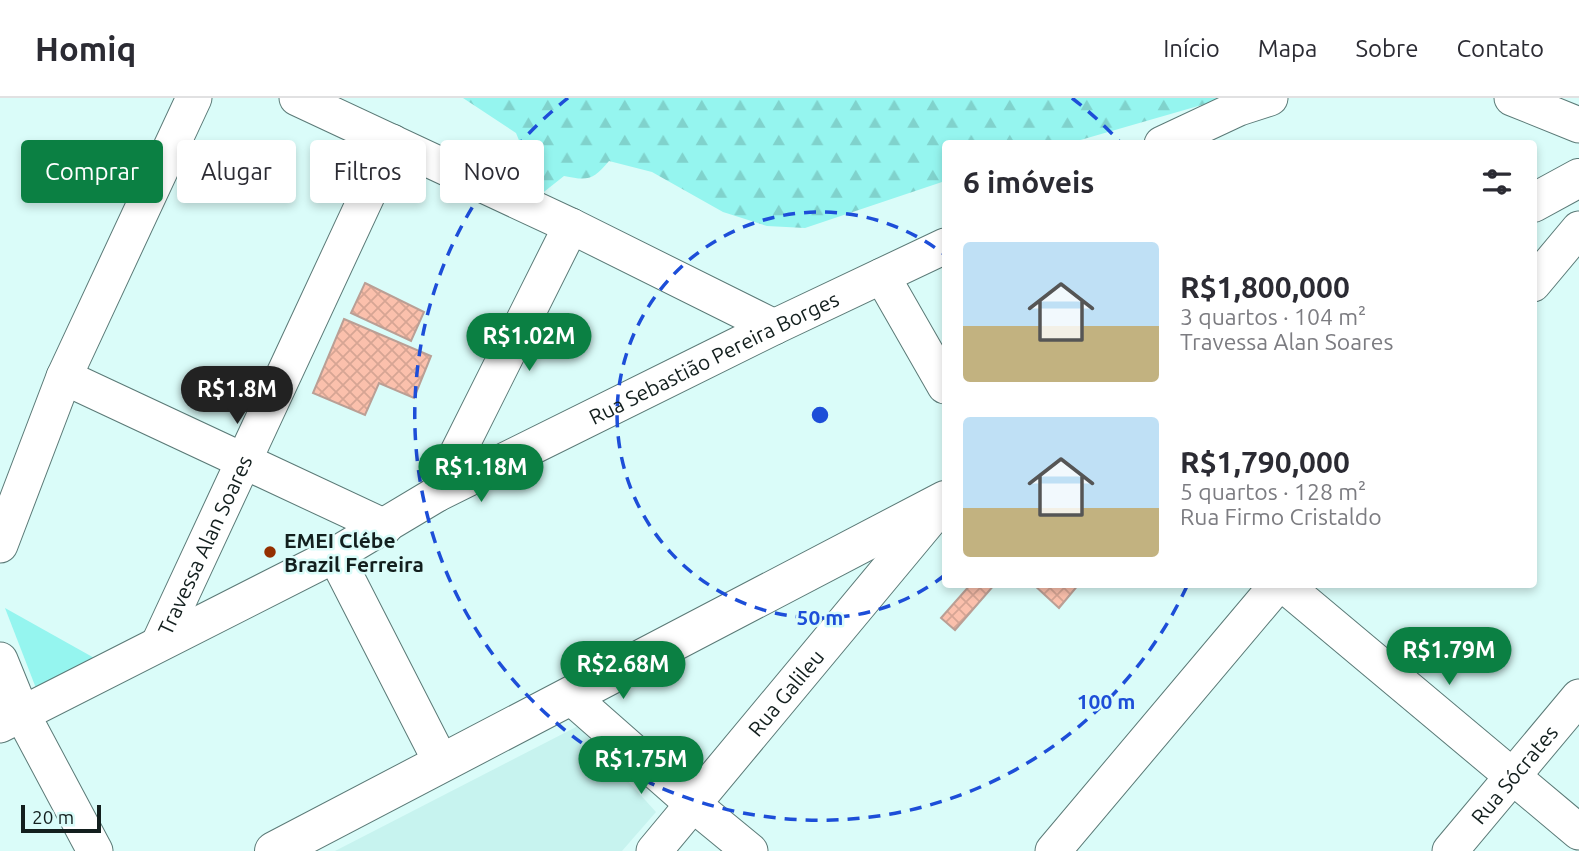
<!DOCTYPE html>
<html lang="pt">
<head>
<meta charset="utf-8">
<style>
	:root { --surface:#fff; --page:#f2f2f3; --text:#2b2b33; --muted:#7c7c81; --line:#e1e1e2; --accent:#0b8043 }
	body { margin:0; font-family:Ubuntu,sans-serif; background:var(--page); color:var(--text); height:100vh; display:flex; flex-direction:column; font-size:26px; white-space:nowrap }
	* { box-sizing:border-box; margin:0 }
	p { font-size:23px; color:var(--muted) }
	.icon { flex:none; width:38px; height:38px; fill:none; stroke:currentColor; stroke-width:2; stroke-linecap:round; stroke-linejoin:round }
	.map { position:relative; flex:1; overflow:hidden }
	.drawer { position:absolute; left:942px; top:42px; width:595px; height:448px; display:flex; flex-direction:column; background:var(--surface); border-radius:7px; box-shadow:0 4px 10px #0003 }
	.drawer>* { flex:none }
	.banner { position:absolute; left:21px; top:42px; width:665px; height:63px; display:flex; gap:14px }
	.scale { position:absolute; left:21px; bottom:18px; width:80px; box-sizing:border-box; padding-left:7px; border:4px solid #131f1e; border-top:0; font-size:19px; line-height:24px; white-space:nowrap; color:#131f1e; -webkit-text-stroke:5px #dafcf9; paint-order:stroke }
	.price { position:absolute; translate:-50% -60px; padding:0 16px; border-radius:24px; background:var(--accent); color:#fff; font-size:23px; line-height:46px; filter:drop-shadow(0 2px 4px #0008) }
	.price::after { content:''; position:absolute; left:50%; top:42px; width:21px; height:16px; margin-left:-10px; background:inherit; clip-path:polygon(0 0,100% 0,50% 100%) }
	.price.on { background:#222; color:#fff }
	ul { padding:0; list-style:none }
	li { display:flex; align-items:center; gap:21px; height:175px; padding:0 21px }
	li span { display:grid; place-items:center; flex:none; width:196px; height:140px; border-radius:7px; color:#555 }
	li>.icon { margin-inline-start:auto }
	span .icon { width:84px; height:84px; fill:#fffc; stroke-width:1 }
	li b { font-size:30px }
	h2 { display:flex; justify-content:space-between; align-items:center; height:84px; padding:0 21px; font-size:30px }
	.pill { padding:0 24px; border-radius:7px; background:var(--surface); box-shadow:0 4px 10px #0003; font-size:24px; line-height:63px }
	.pill.on { background:var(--accent); color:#fff }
	header { display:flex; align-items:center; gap:42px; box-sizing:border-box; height:98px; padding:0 35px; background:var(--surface); border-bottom:2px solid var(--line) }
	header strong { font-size:33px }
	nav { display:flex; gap:38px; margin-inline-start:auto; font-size:24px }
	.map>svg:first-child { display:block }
	.built { fill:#c7f3ef }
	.green { fill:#95f5ef }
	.forest { fill:url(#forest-firs) }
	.building { fill:url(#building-cross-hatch); stroke:#ba9f95; stroke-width:2 }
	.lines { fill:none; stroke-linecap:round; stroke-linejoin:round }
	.minor-casing { stroke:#5b7a77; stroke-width:37 }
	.major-casing { stroke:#5b7a77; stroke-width:40 }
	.minor { stroke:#fff; stroke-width:35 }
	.major { stroke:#fff; stroke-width:38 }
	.ring { fill:none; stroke:#1d4ed8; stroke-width:3.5; stroke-dasharray:12 9 }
	.poi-dot { fill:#942f00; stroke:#dafcf9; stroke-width:2.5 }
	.labels { text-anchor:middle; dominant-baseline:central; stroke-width:5; stroke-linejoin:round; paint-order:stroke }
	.street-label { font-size:21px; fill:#131f1e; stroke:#dafcf9 }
	.poi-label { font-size:21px; font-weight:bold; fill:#131f1e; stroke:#dafcf9; text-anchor:start }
	.centre { fill:#1d4ed8; stroke:#dafcf9; stroke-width:3.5 }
	.ring-label { font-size:21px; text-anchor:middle; font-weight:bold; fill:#1d4ed8; stroke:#dafcf9; stroke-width:5; stroke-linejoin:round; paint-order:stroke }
</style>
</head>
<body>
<header>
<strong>Homiq</strong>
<nav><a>Início</a><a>Mapa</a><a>Sobre</a><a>Contato</a></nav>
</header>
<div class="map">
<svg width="1579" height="753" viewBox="0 0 1579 753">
	<defs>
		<pattern id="forest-firs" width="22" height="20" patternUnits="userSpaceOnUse" patternTransform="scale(1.75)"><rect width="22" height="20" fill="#95f5ef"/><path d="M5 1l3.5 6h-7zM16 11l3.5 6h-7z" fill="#80d2cc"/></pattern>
		<pattern id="building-cross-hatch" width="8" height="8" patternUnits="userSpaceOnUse" patternTransform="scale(1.75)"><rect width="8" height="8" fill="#fbc0ac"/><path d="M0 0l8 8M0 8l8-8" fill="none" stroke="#d6a594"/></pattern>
	</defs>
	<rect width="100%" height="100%" fill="#dafcf9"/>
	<!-- built -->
	<path class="built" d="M578,628L656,714L622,753H335Z"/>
	<!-- green -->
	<path class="green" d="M5,510L105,566L39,598Z"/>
	<!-- forest -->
	<path class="forest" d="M463,0H1226L1070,45L945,46V83L805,130L767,128L723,114L652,74L609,63C593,82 588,83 564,78L540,97L526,86L525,57L516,35Z"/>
	<!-- building -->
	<g class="building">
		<path d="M365,185L424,214L411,243L351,215Z"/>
		<path d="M344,221L431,258L414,300L379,285L365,317L313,295Z"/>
		<path d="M971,486H995L955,532L941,520Z"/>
		<path d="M1033,486H1079L1059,510Z"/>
	</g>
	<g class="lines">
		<defs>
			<g id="minor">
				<path d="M297,0L571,128L774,229"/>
				<path d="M1512,0L1579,27"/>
				<path d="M1162,46L1239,10L1270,0"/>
				<path d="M882,178L945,288"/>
				<path d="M1533,186L1579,131"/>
				<path d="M64,279L385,429"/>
				<path d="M437,396L571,128"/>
				<path d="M0,447L64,279L194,0"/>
				<path d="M335,457L441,664"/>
				<path d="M1283,486L1579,734"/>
				<path id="s1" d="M159,545L392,44"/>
				<path d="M0,562L22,616L95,753"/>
				<path d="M570,598L694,707L750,753"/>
				<path id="s2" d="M0,627L335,457L437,396L774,229L945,148"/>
				<path id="s3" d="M654,753L945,403"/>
				<path d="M1053,753L1278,486"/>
				<path id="s4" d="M1450,753L1579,599"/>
			</g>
			<g id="major">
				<path d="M1533,105L1579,80"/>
				<path d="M274,753L945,402"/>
			</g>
		</defs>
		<!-- minor casing -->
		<use href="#minor" class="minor-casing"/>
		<!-- major casing -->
		<use href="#major" class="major-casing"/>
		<!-- minor -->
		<use href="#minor" class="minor"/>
		<!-- major -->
		<use href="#major" class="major"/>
	</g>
	<!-- distance rings -->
	<g class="ring">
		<path d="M945 477A203 203 0 1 1 945 157"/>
		<path d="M1187 488A405 405 0 1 1 568 0M1072 0A405 405 0 0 1 1119 43"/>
	</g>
	<!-- markers -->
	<circle class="poi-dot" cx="270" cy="454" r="7"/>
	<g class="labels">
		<!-- street labels -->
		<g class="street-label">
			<text stroke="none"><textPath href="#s2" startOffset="803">Rua Sebastião Pereira Borges</textPath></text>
			<text stroke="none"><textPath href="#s1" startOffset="108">Travessa Alan Soares</textPath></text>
			<text stroke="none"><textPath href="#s3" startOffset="206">Rua Galileu</textPath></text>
			<text stroke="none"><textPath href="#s4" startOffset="100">Rua Sócrates</textPath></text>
		</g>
		<!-- poi labels -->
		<g class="poi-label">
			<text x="284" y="442">EMEI Clébe<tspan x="284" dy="24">Brazil Ferreira</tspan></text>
		</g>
	</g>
	<circle cx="820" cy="317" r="10" class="centre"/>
	<g class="ring-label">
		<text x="820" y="527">50 m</text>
		<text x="1106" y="611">100 m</text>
	</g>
</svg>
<div class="scale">20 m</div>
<b class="price" style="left:529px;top:275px">R$1.02M</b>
<b class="price on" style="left:237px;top:328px">R$1.8M</b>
<b class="price" style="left:481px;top:406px">R$1.18M</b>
<b class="price" style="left:1449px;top:589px">R$1.79M</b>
<b class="price" style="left:623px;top:603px">R$2.68M</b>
<b class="price" style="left:641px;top:698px">R$1.75M</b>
<div class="banner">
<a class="pill on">Comprar</a>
<a class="pill">Alugar</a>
<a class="pill">Filtros</a>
<a class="pill">Novo</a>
</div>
<section class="drawer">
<h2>6 imóveis<svg class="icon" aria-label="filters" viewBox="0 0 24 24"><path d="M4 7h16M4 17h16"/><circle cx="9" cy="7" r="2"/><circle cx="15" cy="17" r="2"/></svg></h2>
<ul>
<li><span style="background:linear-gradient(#bfe0f5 60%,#c2b280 0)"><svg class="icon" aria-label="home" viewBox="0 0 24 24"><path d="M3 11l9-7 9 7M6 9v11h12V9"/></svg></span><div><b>R$1,800,000</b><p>3 quartos · 104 m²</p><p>Travessa Alan Soares</p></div></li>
<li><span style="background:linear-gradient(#bfe0f5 65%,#c2b280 0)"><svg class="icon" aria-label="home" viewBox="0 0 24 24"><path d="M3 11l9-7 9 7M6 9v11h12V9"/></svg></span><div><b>R$1,790,000</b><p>5 quartos · 128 m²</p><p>Rua Firmo Cristaldo</p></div></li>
</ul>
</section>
</div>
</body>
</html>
